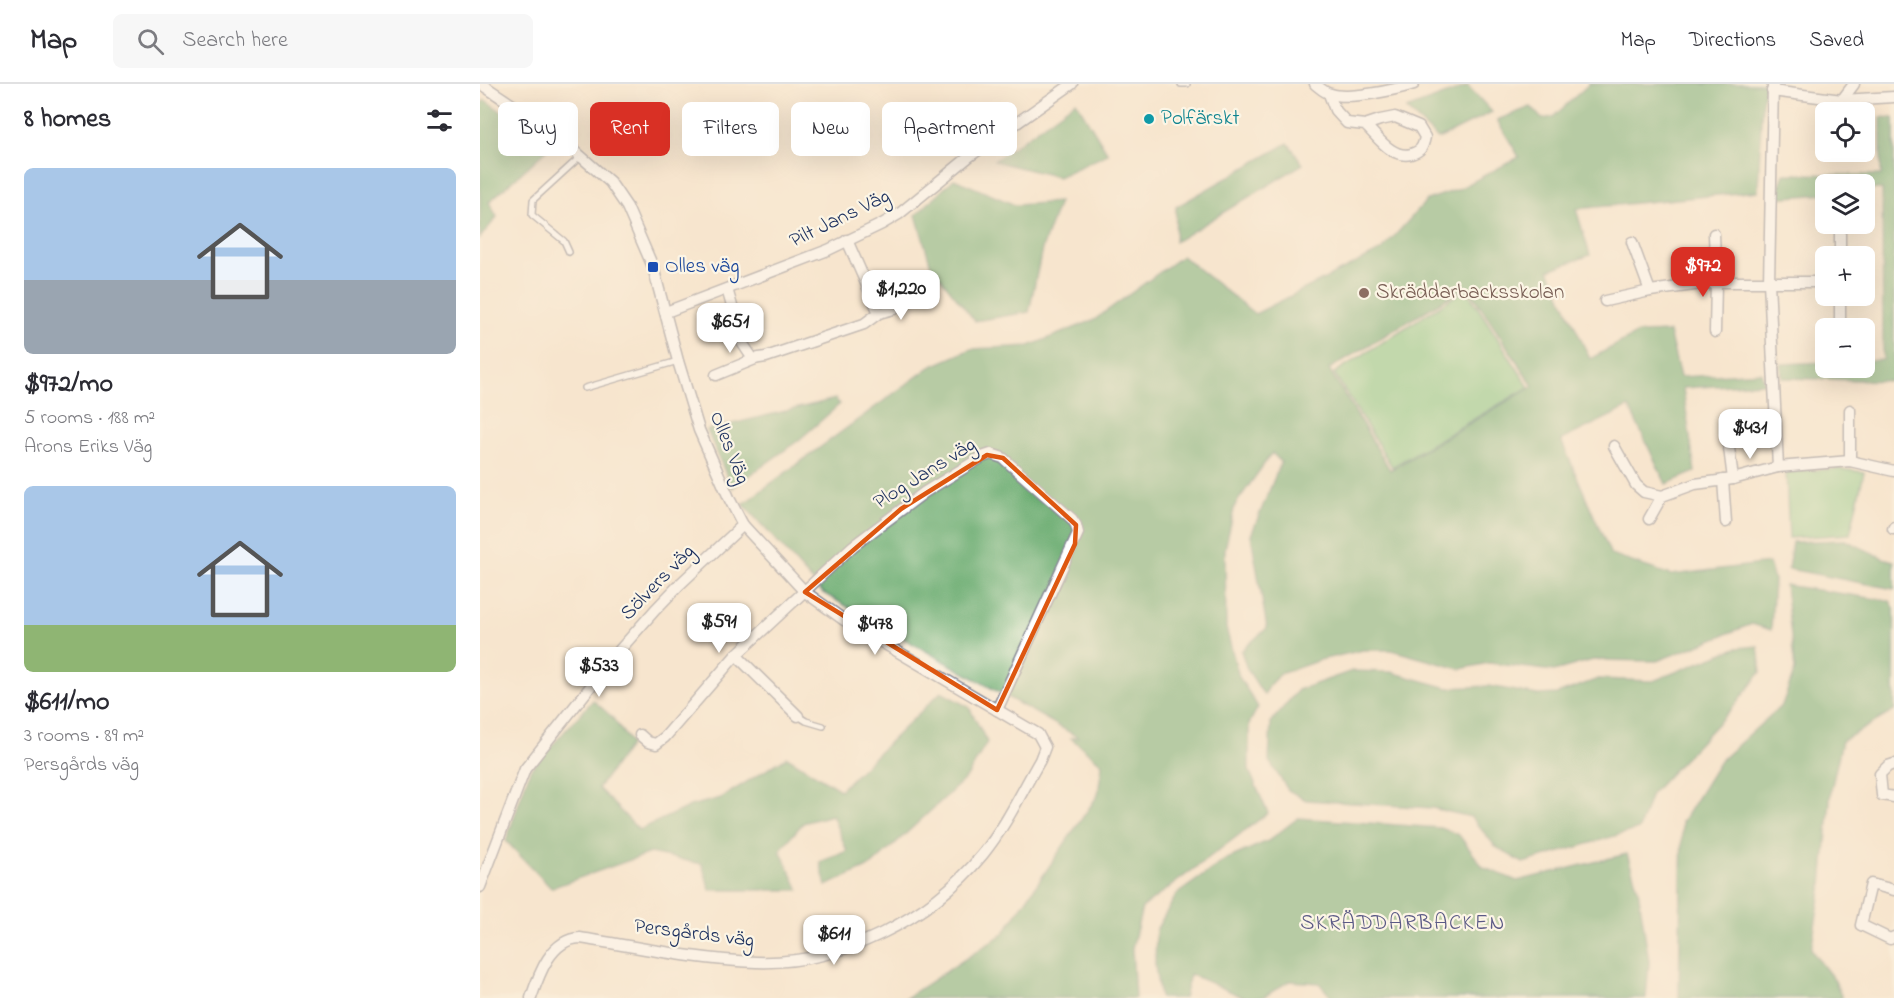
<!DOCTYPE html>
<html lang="en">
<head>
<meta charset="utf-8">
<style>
	:root { --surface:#fff; --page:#f7f7f7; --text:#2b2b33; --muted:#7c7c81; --line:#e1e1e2; --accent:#d93025 }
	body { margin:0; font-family:"Indie Flower",sans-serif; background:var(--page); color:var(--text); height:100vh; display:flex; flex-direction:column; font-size:22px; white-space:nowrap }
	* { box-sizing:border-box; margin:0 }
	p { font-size:20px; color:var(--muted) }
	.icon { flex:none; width:33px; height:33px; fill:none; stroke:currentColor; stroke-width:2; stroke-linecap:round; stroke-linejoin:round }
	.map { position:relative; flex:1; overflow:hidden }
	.sheet { display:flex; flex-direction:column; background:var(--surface); width:480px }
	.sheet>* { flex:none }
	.guide { position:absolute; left:18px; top:18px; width:570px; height:54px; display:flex; gap:12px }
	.buttons { position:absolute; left:1335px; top:18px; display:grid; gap:12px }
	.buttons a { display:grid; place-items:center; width:60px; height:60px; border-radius:9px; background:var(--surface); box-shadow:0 6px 24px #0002; font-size:30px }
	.price { position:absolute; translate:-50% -51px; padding:0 14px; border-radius:12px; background:#fff; color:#222; font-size:20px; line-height:39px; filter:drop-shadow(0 2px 3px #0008) }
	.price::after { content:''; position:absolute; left:50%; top:36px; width:18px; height:14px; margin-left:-9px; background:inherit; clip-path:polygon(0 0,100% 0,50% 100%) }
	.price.on { background:var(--accent); color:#fff }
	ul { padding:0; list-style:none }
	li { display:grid; align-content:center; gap:12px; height:318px; padding:0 24px }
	li span { display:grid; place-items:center; height:186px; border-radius:9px; color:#555 }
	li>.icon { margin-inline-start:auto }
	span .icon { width:108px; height:108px; fill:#fffc; stroke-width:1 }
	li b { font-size:26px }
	h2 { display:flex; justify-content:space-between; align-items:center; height:72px; padding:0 24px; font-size:26px }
	.pill { padding:0 21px; border-radius:9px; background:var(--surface); box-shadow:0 6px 24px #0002; font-size:21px; line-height:54px }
	.pill.on { background:var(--accent); color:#fff }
	header { display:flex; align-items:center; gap:36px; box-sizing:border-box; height:84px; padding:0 30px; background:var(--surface); border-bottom:2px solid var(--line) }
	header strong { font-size:28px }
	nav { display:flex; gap:33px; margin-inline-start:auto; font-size:21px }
	.search { width:420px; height:54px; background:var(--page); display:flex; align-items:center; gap:15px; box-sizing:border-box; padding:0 21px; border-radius:9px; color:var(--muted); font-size:22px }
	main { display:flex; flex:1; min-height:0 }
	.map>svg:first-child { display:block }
	.green { fill:#82c883; stroke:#4e7c70; stroke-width:1.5 }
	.forest { fill:#69ac71; stroke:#426e68; stroke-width:1.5; fill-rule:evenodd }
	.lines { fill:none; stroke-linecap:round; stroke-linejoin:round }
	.service-casing { stroke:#898a96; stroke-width:8 }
	.minor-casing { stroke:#898a96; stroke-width:13 }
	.service { stroke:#fff; stroke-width:5 }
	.minor { stroke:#fff; stroke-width:10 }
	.marked { fill:none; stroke:#de5710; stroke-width:4.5; stroke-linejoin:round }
	.culture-dot { fill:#0f9aa8; stroke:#fcf5e5; stroke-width:2 }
	.transit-dot { fill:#1a4fb4; stroke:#fcf5e5; stroke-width:2 }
	.education-dot { fill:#8d6e63; stroke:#fcf5e5; stroke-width:2 }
	.labels { text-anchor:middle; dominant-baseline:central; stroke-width:4.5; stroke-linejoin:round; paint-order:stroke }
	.culture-label { font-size:21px; fill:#0d838f; stroke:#fcf5e5; text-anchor:start }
	.street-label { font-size:21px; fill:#1b2f5e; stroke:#fcf5e5 }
	.transit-label { font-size:21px; fill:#164399; stroke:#fcf5e5; text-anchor:start }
	.education-label { font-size:21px; fill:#785e54; stroke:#fcf5e5; text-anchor:start }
	.neighbourhood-label { font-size:22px; letter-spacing:1.5px; fill:#5b5a86; stroke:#fcf5e5 }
</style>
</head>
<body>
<header>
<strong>Map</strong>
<div class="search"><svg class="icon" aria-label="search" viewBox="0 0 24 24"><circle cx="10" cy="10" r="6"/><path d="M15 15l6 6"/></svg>Search here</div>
<nav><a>Map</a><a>Directions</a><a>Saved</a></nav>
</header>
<main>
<section class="sheet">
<h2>8 homes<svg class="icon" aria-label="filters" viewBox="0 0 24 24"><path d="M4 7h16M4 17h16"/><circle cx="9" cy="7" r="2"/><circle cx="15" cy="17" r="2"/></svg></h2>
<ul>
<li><span style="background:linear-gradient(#a9c7e8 60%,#9aa5b1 0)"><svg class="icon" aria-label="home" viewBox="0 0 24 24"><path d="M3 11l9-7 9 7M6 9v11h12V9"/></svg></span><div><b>$972/mo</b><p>5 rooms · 188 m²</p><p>Arons Eriks Väg</p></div></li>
<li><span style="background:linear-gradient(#a9c7e8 75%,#8fb573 0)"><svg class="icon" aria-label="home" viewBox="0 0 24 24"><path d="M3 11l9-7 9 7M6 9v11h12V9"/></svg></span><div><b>$611/mo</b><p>3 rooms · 89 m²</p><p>Persgårds väg</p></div></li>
</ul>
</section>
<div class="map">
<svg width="1414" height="914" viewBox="0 0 1414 914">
	<rect width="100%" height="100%" fill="#fcf5e5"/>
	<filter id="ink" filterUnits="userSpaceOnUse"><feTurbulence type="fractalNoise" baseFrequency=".0167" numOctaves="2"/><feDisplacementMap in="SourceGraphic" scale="12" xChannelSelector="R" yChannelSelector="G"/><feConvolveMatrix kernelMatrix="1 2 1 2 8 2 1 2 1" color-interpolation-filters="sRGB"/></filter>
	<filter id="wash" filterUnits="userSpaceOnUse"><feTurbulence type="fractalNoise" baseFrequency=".008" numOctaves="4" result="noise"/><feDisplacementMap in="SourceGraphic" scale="24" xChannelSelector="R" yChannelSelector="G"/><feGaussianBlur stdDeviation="1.35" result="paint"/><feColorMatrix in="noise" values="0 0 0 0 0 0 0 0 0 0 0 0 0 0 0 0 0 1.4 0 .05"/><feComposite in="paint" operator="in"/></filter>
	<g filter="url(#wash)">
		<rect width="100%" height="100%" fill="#f7e5ce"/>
		<!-- green -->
		<g class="green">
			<path d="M986,205L1049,303L912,383L854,289Z"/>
			<path d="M1359,385L1384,388L1370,450L1309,454L1306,387Z"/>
		</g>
		<!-- forest -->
		<g class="forest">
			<path d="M1109,0H1285L1282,19L1278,107L1096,125L1110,171L1069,186L1110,275L1158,249L1189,248L1200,293L1281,288L1284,299L1203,304L1215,388L1186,400L1149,323L1081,356L1131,471L1191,491L1289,479L1294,496L1291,546L1272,540L1177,577L1113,576L1074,587L1009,579L980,585L911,566H883L840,576L800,590L791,599L784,611L767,585L761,567L787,544L771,451L801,378L792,369L755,421L745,465L746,544L759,593L778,623L769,640V686L788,729L662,824L652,864L655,914H426L523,850L618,711L622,680L591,654L598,653L343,509L263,420L450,283L491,265L549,262L614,236L702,172L775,230L902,166L947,116L979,105L1039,73L1017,36L1051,23L1062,35L1073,33ZM987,202L1053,302L910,386L849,285Z"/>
			<path d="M988,2L1012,28L958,55L926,25Z"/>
			<path d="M5,16L71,62L9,118L17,133L0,154V21Z"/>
			<path d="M596,17L628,70L578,93L514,77Z"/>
			<path d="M1401,33L1414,34V297L1302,294L1301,280L1345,278L1346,284H1384L1385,277L1403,276L1402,105L1385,106L1384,100H1346L1345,110L1295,114L1304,90L1401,91Z"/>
			<path d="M808,59L823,80L695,158L696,123Z"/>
			<path d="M474,95L535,121L579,118L562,165L549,228L495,237L451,182L436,131Z"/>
			<path d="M355,315L360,320L319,356L252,404L227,346Z"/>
			<path d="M1365,456L1403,474L1414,477V505L1308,485L1312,458Z"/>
			<path d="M1305,501L1410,517L1414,524V627L1362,657L1351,706L1342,801L1331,866L1355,897L1362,914H1199L1202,738L1240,677L1302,621L1315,586Z"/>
			<path d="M1278,562L1281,588L1255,621L1171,710L1159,745L1043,779L1016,763L991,733L952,724L826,716L808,706L789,677L791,638L818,606L872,587L911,588L968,604L1009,602L1058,611L1077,610L1118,595L1173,597L1256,564Z"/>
			<path d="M461,608L489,623L507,658L487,693L392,781L346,802L340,778L367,767L352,731L323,739L300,766L319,806H230L222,780L170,769L71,804L26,757L50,686L113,616L132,633L151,660L118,704L159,746L210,722L241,714L307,673L360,706Z"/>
			<path d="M818,734L961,744L979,751L1003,783L1037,797L1147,770L1158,805L1169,878L1166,914H852L839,899L809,897L782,914H765L710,890L704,914H680L675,882L676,846L697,810L745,776L788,757Z"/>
		</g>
	</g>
	<g filter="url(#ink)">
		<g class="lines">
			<defs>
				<g id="service">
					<path d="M701,0H707"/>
					<path d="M89,168L84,157L52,131L53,116L101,72"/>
					<path d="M105,304L198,277"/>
					<path d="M318,632L326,637L343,642"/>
				</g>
				<g id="minor">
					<path d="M1,0L72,47L130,98L147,123L173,183L198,277L219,346L250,416L263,441L325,508L364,536L558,650L565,663L560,676C542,707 526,742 503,770C450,835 361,881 276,878C217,876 158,863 100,854C71,855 59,890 51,914"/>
					<path d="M835,0C840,4 845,9 851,10C869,16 915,6 934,0"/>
					<path d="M1293,0L1289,198L1298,383"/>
					<path d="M1292,7L1362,16L1414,13"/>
					<path d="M849,10L855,26L867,39L885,41L900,36L915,33L939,43L945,53C943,63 941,67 931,70C912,75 898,53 885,41"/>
					<path d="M1360,28L1362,16L1374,0"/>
					<path d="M1360,145V172"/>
					<path d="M1234,150L1236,198L1235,248"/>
					<path d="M1152,158L1170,207L1236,198H1346"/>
					<path d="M1384,198H1386"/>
					<path d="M247,205L263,260L273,275L286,273L384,240L399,229L367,156"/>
					<path d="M1125,217L1170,207"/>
					<path d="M186,228L348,166L402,140L419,130L490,72L592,0"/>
					<path d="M399,229L414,225L431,215"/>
					<path d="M1360,244V212"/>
					<path d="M236,291L275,275"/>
					<path d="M1246,340L1253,395"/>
					<path d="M1134,362L1156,401L1164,408L1182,412L1215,400L1253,395L1298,383L1370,377L1414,387"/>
					<path d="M1370,377V326"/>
					<path d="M1243,396L1246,438"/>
					<path d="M1169,435L1182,412"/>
					<path d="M1413,445L1414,443"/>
					<path d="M256,571L318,632"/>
					<path d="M160,651L168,658L176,660L185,653L256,571L373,462L445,408L502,373L511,370L523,374L592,435L596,441L598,449L517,626"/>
					<path d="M1414,680L1408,682L1400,690L1402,711L1414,713"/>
					<path d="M0,803L45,685L138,568L175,526L199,501L263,441"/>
					<path d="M1414,806L1391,800L1381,841L1410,855L1414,853"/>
				</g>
			</defs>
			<!-- service casing -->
			<use href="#service" class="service-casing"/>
			<!-- minor casing -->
			<use href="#minor" class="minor-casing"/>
			<!-- service -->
			<use href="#service" class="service"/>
			<!-- minor -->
			<use href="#minor" class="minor"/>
		</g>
	</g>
	<!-- marked area -->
	<path d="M0 0H1414V914H0ZM507,371L523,374L596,441L595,460L517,626L325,508L421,425Z" fill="#f7e5ce" fill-opacity=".55" fill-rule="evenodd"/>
	<path class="marked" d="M507,371L523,374L596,441L595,460L517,626L325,508L421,425Z"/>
	<!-- markers -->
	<circle class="culture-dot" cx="669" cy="35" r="6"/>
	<rect class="transit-dot" x="167" y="177" width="12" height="12" rx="3"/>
	<circle class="education-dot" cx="884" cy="209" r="6"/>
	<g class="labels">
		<!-- culture labels -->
		<g class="culture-label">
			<text x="681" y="35">Polfärskt</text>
		</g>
		<!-- street labels -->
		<g class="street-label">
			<text transform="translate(360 135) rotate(-26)">Pilt Jans Väg</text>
			<text transform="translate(249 364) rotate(68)">Olles Väg</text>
			<text transform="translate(445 390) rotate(-32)">Plog Jans väg</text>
			<text transform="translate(178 499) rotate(-46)">Sölvers väg</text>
			<text transform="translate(214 850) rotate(7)">Persgårds väg</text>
		</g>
		<!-- transit labels -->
		<g class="transit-label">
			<text x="185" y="183">Olles väg</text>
		</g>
		<!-- education labels -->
		<g class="education-label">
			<text x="896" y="209">Skräddarbacksskolan</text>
		</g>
		<!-- neighbourhood labels -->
		<g class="neighbourhood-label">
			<text x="923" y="840">SKRÄDDARBACKEN</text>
		</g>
	</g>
</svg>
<div class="buttons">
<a><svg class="icon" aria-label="locate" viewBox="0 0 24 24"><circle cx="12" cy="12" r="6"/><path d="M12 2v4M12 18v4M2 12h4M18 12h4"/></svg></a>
<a><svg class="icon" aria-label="layers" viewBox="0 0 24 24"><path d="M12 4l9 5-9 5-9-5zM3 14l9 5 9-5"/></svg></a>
<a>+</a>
<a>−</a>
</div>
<b class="price on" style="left:1223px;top:214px">$972</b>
<b class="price" style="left:421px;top:237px">$1,220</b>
<b class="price" style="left:250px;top:270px">$651</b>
<b class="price" style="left:1270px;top:376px">$431</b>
<b class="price" style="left:239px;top:570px">$591</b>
<b class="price" style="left:395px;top:572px">$478</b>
<b class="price" style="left:119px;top:614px">$533</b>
<b class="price" style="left:354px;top:882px">$611</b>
<div class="guide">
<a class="pill">Buy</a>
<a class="pill on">Rent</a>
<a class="pill">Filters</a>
<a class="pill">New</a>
<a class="pill">Apartment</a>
</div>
</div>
</main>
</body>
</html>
